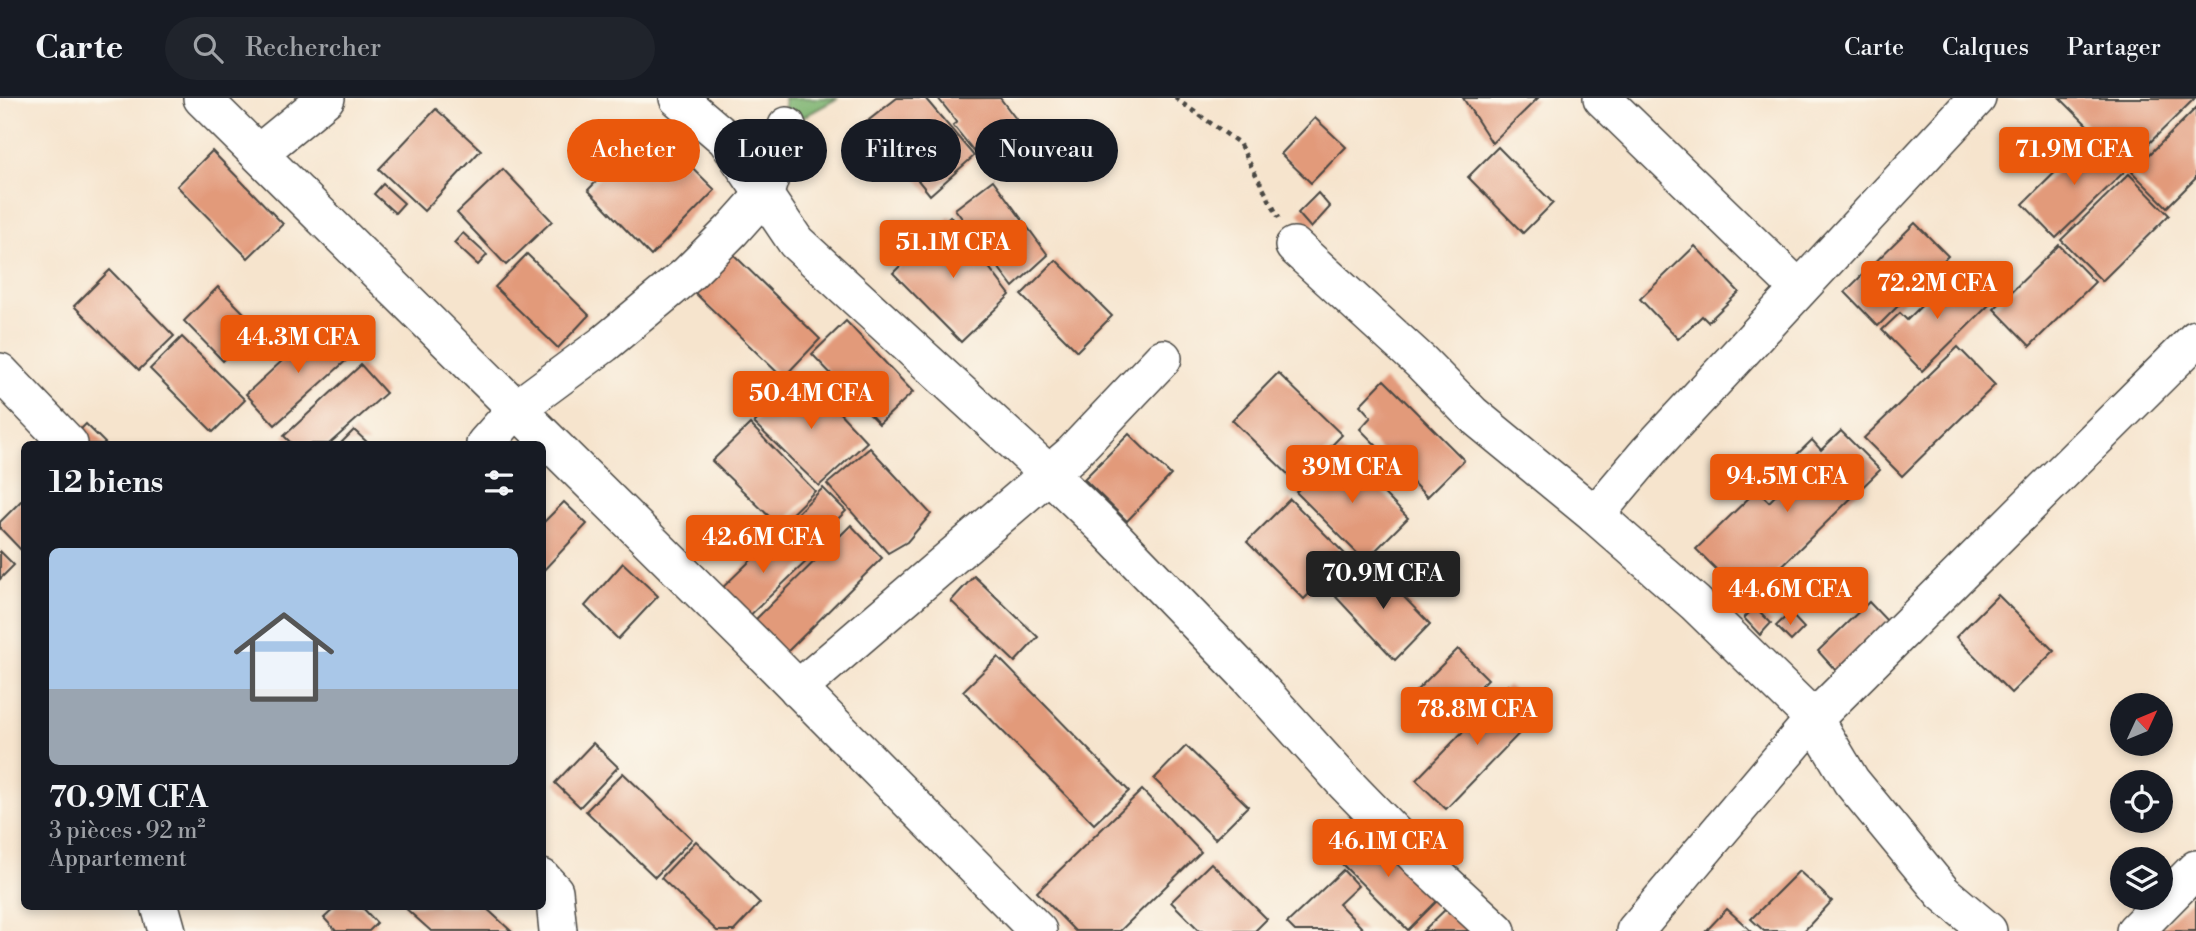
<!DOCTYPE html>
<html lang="fr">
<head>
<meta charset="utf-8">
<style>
	:root { --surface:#171b24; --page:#20242c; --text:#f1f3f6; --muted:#9ea1a6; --line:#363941; --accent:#ea580c }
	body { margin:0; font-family:"Libre Bodoni",serif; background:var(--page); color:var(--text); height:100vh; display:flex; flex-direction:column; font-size:26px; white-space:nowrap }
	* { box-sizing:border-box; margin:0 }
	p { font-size:23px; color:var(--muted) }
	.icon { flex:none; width:38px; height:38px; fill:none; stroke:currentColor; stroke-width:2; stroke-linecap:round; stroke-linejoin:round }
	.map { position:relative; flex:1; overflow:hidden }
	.details { position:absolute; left:21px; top:343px; width:525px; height:469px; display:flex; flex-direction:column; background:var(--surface); border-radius:10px; box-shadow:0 4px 10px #0003 }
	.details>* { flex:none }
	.top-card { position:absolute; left:567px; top:21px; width:665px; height:63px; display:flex; gap:14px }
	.needle { width:46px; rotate:46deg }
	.tools { position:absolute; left:2110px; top:595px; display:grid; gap:14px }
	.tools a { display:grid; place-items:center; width:63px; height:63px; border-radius:50%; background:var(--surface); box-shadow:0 4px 10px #0003; font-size:35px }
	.price { position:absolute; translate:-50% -60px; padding:0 16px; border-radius:7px; background:var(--accent); color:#fff; font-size:23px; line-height:46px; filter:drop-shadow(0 2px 4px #0008) }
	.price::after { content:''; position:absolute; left:50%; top:42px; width:21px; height:16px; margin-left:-10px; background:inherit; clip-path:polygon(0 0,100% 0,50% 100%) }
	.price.on { background:#222; color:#fff }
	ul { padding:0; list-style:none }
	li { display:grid; align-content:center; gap:14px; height:371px; padding:0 28px }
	li span { display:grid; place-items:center; height:217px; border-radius:10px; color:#555 }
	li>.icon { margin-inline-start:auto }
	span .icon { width:126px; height:126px; fill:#fffc; stroke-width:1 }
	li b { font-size:30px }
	h2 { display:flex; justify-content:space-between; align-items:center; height:84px; padding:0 28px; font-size:30px }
	.tag { padding:0 24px; border-radius:32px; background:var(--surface); box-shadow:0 4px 10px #0003; font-size:24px; line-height:63px }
	.tag.on { background:var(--accent); color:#fff }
	header { display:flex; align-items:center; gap:42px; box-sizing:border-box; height:98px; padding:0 35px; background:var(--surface); border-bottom:2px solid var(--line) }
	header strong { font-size:33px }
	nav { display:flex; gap:38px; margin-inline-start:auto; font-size:24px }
	.search { width:490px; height:63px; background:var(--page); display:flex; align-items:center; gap:18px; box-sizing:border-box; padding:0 24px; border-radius:38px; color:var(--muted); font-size:26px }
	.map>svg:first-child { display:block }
	.forest { fill:#7eb471; stroke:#54704e; stroke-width:2 }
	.building { fill:#e29a7a }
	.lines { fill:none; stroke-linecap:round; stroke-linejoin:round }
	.minor-casing { stroke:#494743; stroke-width:40 }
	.path { stroke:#494743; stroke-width:4.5; stroke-dasharray:5 5; stroke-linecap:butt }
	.minor { stroke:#fff; stroke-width:37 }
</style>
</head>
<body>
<header>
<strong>Carte</strong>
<div class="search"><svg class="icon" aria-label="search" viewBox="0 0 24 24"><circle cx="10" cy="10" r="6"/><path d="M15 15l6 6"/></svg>Rechercher</div>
<nav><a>Carte</a><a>Calques</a><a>Partager</a></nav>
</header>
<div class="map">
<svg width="2196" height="833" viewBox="0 0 2196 833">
	<rect width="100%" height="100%" fill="#fbf7ec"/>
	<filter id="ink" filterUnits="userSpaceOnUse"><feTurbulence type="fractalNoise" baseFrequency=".0143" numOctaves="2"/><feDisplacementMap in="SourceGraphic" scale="14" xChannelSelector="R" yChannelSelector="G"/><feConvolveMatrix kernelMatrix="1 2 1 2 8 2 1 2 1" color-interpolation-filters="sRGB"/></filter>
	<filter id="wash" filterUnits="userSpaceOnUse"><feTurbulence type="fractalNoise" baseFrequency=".00686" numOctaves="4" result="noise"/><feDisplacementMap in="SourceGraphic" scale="28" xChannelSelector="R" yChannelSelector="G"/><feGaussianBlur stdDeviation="1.57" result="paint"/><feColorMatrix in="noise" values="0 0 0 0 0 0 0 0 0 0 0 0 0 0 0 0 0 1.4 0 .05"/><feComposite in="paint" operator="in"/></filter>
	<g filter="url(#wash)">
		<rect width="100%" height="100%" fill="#f6e4cd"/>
		<!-- forest -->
		<path class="forest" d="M784,0H838L787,28Z"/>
		<g id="blocks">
			<!-- building -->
			<g class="building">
				<path d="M897,0H925L974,58L930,97L869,22Z"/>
				<path d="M938,0H1000L1019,25L977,57L953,27L957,24Z"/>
				<path d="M1463,0H1538L1492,45Z"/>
				<path d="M2060,0H2195L2127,67Z"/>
				<path d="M2196,10V80L2167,109L2132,74Z"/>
				<path d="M436,11L481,52L424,113L379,71Z"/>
				<path d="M1315,20L1346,49L1311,85L1281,56Z"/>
				<path d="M650,28L715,92L651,158L588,92Z"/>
				<path d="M2091,39L2125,73L2056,140L2023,106Z"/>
				<path d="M1498,49L1553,105L1523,135L1468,79Z"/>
				<path d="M212,53L283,126L248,160L177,88Z"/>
				<path d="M503,71L552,123L506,167L457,115Z"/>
				<path d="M2129,76L2169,117L2102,183L2061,142Z"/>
				<path d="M993,82L1048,157L1013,189L955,111Z"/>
				<path d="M383,86L404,105L395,115L374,96Z"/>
				<path d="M1318,95L1330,109L1311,130L1298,115Z"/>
				<path d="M950,118L1010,197L961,244L893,175Z"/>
				<path d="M1915,125L1948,158L1878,228L1845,194Z"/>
				<path d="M463,135L487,157L478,167L454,145Z"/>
				<path d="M2059,147L2095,184L2030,248L1994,211Z"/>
				<path d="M1695,148L1739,194L1708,224L1702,218L1678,241L1640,201Z"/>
				<path d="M732,155L820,241L783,280L694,194Z"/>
				<path d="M527,156L589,217L558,250L495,189Z"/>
				<path d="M1056,162L1112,218L1077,253L1021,197Z"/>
				<path d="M110,172L174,238L139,272L74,208Z"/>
				<path d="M1957,173L1990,206L1922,273L1882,232L1900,215L1907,222Z"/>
				<path d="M218,189L258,229L223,263L184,223Z"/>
				<path d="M846,223L913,294L879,326L812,256Z"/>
				<path d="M321,227L350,259L275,327L246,296Z"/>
				<path d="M182,239L245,302L213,334L150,271Z"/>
				<path d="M1958,249L1995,287L1902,378L1864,340Z"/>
				<path d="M361,267L386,295L329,346H292L284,338Z"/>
				<path d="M1278,275L1342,337L1296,384L1232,322Z"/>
				<path d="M804,277L867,344L819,388L754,325Z"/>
				<path d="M1384,282L1464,362L1427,399L1360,331L1371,319L1360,307Z"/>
				<path d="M86,326L106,346H88L77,335Z"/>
				<path d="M750,326L815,393L779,428L712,363Z"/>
				<path d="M354,332L369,346H340Z"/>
				<path d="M1841,333L1880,372L1747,502L1696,451L1757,392L1769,404L1785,388L1775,378L1812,342L1821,352Z"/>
				<path d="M1129,336L1171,377L1127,423L1084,381Z"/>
				<path d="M870,350L931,416L907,444L888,455L827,386Z"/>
				<path d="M1340,351L1408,420L1365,463L1296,394Z"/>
				<path d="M823,390L846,413L812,446L789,423Z"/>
				<path d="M24,400V455L0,430V424Z"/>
				<path d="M1290,401L1347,458L1304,501L1247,444Z"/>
				<path d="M564,404L587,426L542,474V426Z"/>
				<path d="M851,427L882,460L780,561L749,528Z"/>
				<path d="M783,431L811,459L743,524L716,496Z"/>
				<path d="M0,453L14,467L0,481Z"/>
				<path d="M1370,464L1430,526L1395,562L1336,499Z"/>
				<path d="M623,465L658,498L618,541L585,508Z"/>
				<path d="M974,478L1038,539L1015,564L951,503Z"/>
				<path d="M1998,497L2054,553L2011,595L1956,539Z"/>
				<path d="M1869,504L1888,524L1837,574L1818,553Z"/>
				<path d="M1755,509L1771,525L1760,537L1744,520Z"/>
				<path d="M1790,515L1804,530L1791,543L1776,528Z"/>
				<path d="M1458,551L1488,581L1440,628L1410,599Z"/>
				<path d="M998,559L1129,693L1094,726L963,593Z"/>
				<path d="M1508,587L1538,616L1446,711L1416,682Z"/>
				<path d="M593,645L618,669L580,709L555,685Z"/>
				<path d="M1186,648L1248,708L1215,741L1154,681Z"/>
				<path d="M623,675L692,741L655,779L586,713Z"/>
				<path d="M1142,692L1201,754L1120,833H1075L1037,794Z"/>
				<path d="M1368,730L1439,801L1408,832L1337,761Z"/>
				<path d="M696,743L760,805L734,833H717L661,780Z"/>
				<path d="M1211,765L1267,821L1255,833H1200L1171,804Z"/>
				<path d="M1343,772L1358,788L1339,806L1365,833H1295L1287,825Z"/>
				<path d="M1799,773L1832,803L1804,833H1764L1751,821Z"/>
				<path d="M2196,797V833H2158Z"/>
				<path d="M337,808H361L377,825L369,833H336L324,820Z"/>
				<path d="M403,808H484L511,833H431Z"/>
				<path d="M1448,809L1472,833H1423Z"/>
				<path d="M1727,811L1751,833H1706Z"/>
			</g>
		</g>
	</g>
	<g filter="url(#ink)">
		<use href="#blocks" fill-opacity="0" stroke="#494743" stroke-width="2"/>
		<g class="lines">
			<defs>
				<g id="minor">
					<path d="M202,0L752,544L1038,833"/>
					<path d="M678,0L726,41L796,144L1048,375L1105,430L1251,581L1345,685L1421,763L1497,833"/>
					<path d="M1602,0L1799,191"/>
					<path d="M259,55L326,0"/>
					<path d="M1294,148L1421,264L1472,316L1595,417L1695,505L1814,621L1851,683L1943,795L1988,833"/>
					<path d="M0,274L69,346"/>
					<path d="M485,346L516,311L604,246L687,177L732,132L765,95L787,28"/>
					<path d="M1595,417L1649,353L1977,0"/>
					<path d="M798,591L1072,356L1163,260"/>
					<path d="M542,780L554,793L558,833"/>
					<path d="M160,808L167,833"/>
					<path d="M1635,833L1814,621L2196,241"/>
					<path d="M2135,833L2196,771"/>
				</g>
			</defs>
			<!-- minor casing -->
			<use href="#minor" class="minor-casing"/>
			<!-- path -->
			<path class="path" d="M1175,0L1239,45L1279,120"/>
			<!-- minor -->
			<use href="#minor" class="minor"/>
		</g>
	</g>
</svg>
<div class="tools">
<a><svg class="needle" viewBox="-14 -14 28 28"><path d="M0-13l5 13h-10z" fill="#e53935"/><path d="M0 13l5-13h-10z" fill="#9ea1a6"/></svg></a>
<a><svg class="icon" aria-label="locate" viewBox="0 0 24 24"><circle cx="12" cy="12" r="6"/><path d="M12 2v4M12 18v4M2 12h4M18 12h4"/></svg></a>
<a><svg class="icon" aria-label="layers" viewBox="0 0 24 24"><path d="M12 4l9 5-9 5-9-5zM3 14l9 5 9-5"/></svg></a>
</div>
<b class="price" style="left:2074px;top:89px">71.9M CFA</b>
<b class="price" style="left:953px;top:182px">51.1M CFA</b>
<b class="price" style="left:1937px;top:223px">72.2M CFA</b>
<b class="price" style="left:298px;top:277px">44.3M CFA</b>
<b class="price" style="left:811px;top:333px">50.4M CFA</b>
<b class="price" style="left:1352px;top:407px">39M CFA</b>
<b class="price" style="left:1787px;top:416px">94.5M CFA</b>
<b class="price" style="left:763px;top:477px">42.6M CFA</b>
<b class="price on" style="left:1383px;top:513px">70.9M CFA</b>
<b class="price" style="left:1790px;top:529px">44.6M CFA</b>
<b class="price" style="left:1477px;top:649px">78.8M CFA</b>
<b class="price" style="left:1388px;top:781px">46.1M CFA</b>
<div class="top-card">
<a class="tag on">Acheter</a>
<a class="tag">Louer</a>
<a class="tag">Filtres</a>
<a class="tag">Nouveau</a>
</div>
<section class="details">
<h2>12 biens<svg class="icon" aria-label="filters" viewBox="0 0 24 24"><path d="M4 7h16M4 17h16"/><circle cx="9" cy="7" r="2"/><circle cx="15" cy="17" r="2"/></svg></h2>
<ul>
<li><span style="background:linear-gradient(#a9c7e8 65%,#9aa5b1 0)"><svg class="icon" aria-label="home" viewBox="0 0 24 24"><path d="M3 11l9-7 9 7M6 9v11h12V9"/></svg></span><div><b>70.9M CFA</b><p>3 pièces · 92 m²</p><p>Appartement</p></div></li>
</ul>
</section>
</div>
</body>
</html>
